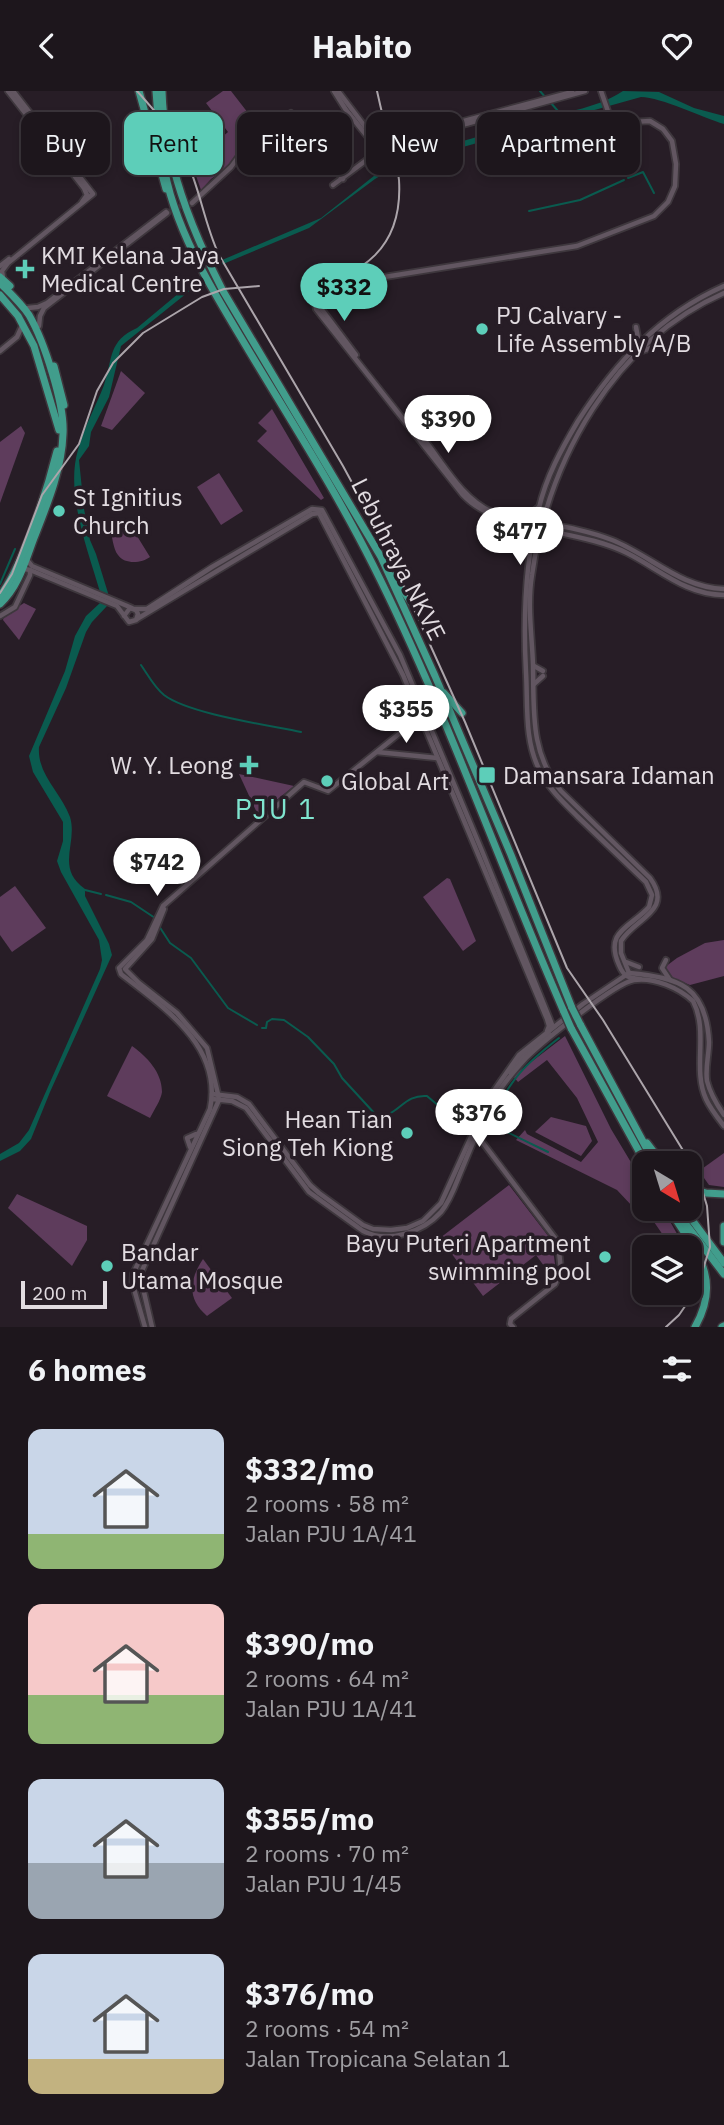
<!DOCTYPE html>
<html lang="en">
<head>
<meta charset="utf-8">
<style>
	:root { --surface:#1d161c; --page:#2a2329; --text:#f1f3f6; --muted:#a09fa3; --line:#3b353b; --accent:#5dceb9 }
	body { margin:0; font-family:"IBM Plex Sans",sans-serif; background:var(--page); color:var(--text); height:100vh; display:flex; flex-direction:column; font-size:26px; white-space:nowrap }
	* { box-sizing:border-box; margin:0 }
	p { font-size:23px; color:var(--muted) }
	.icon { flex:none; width:38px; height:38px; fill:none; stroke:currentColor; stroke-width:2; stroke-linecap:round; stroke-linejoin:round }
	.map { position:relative; height:1236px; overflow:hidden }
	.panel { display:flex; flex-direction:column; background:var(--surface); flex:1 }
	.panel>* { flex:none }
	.guide { position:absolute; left:21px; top:21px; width:682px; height:63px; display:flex; gap:14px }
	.needle { width:46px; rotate:142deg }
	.controls { position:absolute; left:632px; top:1060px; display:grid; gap:14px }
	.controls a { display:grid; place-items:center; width:70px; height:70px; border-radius:14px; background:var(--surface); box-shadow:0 4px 10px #0003,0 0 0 2px var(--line); font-size:35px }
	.scale { position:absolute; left:21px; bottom:18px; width:86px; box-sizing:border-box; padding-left:7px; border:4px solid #e2dce1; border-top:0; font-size:19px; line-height:24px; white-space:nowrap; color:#e2dce1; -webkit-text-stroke:5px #271d26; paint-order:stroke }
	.price { position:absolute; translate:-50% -60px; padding:0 16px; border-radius:24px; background:#fff; color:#222; font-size:23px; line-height:46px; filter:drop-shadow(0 2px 4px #0008) }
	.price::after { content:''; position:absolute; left:50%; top:42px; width:21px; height:16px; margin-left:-10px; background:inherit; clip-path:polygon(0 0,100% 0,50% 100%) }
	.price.current { background:var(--accent); color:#111 }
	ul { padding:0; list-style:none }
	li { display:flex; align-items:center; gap:21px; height:175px; padding:0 28px }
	li span { display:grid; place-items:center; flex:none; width:196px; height:140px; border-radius:14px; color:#555 }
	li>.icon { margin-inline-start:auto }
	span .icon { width:84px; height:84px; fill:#fffc; stroke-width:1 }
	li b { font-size:30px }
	h2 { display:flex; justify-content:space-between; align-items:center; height:84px; padding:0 28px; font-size:30px }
	.chip { padding:0 24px; border-radius:14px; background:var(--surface); box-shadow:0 4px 10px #0003,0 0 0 2px var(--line); font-size:24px; line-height:63px }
	.chip.current { background:var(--accent); color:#111 }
	header { display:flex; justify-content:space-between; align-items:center; height:91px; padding:0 28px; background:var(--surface); font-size:32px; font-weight:700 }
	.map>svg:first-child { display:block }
	.green { fill:#5e3c5c }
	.water { fill:#0a5b4f }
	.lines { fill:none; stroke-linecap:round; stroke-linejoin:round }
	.stream { stroke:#0a5b4f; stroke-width:2 }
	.tertiary-tunnel { stroke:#433a42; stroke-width:4.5; stroke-dasharray:4.5 2; stroke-linecap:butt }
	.tertiary-casing { stroke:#3e373d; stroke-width:8 }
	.secondary-casing { stroke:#3e373d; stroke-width:8 }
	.motorway-casing { stroke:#3e373d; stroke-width:10 }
	.tertiary { stroke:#625661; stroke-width:4.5 }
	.secondary { stroke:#625661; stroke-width:4.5 }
	.motorway { stroke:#419d8c; stroke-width:7 }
	.tram { stroke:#aca5ab; stroke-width:2 }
	.motorway-bridge-casing { stroke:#3e373d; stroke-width:10; stroke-linecap:butt }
	.motorway-bridge { stroke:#419d8c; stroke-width:7 }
	.poi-dot { fill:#5dceb9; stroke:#271d26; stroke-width:2.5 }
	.labels { text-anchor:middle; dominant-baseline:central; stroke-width:7; stroke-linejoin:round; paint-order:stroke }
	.poi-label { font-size:24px; fill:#e2dce1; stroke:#271d26; text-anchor:start }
	.street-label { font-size:24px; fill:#e2dce1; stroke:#271d26 }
	.quarter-label { font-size:28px; letter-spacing:2px; fill:#7fe4cf; stroke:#271d26 }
</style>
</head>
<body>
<header><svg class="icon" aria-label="back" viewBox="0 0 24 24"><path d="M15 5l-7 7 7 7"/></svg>Habito<svg class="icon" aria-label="heart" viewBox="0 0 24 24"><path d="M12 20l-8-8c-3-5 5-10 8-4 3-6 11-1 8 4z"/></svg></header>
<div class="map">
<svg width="724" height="1236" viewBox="0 0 724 1236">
	<rect width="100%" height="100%" fill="#271d26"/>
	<!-- green -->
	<g class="green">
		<path d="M223,0H231L262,40L238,60L228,76L211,88L201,99L195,82L214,68L207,59L228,41L206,12Z"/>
		<path d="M121,280L145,302L112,339L101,335Z"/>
		<path d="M272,318L324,407L321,409L257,350L267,340L258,332Z"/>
		<path d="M21,335L25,342L0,412V351Z"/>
		<path d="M219,382L243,420L221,434L197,396Z"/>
		<path d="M110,436L137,445L150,466C142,472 125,474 118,464C113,458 112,444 110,436Z"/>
		<path d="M24,512L36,518L19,549L3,529L4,525Z"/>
		<path d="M239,683L294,695L258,724Z"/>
		<path d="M447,787L450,788L476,850L463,860L423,806Z"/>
		<path d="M15,795L46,837L12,861L0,844V806Z"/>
		<path d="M724,849V885L690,894L667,885L665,876L677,867L705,852Z"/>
		<path d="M565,945L611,1038L644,1093V1117L638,1110L633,1116L617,1099L516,1049L525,1039L527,1043L581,1071L598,1051L577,1007L547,969L518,991L513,985Z"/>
		<path d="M132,955C147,966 162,981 162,1001C161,1009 154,1019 150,1027L107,1005Z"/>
		<path d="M551,1026L586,1035L592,1050L581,1065L535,1041Z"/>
		<path d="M724,1062V1096L709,1094L699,1080Z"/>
		<path d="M509,1094L552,1150L556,1181L552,1186L536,1164L483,1205L440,1147Z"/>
		<path d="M17,1103L87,1135V1149L72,1175L8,1117Z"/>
		<path d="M645,1118H663L685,1157H663V1144Z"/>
		<path d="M203,1168L232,1207L207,1225C186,1207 190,1188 203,1168Z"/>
	</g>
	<!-- water -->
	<path class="water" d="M623,0L659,1L694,17L724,25V33C703,27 661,6 641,6L399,74L375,88L309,137L216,176L197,194L121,255L109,306L91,341L89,355L79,369L84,418L90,449L96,463L108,502L107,515L92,531L86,541L66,597L39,656C37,684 61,701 70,726C78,752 55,777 85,798V805L109,853L112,864L50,1001L31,1048L20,1060L0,1070V1063L19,1052L29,1039L100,878L102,869L99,849L61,781L57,770L63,750V731L33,681L29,665L65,580L75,545L86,525L100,512V501C88,459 65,402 78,359C84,336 96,315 104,294C113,267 108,250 137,237L215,172L321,127L389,73L450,52H456L554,24V21C562,18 569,21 576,19C593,15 609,9 623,0Z"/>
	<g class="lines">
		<!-- stream -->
		<g class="stream">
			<path d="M540,0L546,7"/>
			<path d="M550,11L558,20"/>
			<path d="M628,87L643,81L654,102"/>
			<path d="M529,120L580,109L624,89"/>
			<path d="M0,493L15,458"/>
			<path d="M141,574C148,584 154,596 164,604C189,623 268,634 301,641"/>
			<path d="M85,799L101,803"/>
			<path d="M106,804L131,811L155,827"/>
			<path d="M159,835L170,852L191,867L228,917L257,934"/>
			<path d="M262,937H266L267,931L272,928L284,929L308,946L334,973L342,987L376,1024C398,1028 402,1003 427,1005L447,1022L469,1005L479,1012"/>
			<path d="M548,1061L507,1041L491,1027C512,987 524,974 559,947"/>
		</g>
		<!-- tertiary-tunnel -->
		<path class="tertiary-tunnel" d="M166,121L191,111"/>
		<defs>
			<g id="tertiary">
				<path d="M8,0L84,97L87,104L82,111"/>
				<path d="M334,0L346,19L379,60"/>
				<path d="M338,0L382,58"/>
				<path d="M601,0L612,32L650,30L663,38L672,50L676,73L675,95L668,111L654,125L577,155L372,188L312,195L316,218L463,404C498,442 578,437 627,462C659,478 686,504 724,504"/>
				<path d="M372,44L391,48"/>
				<path d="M377,59L393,49L572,1"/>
				<path d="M333,94L372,65L401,51L585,0"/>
				<path d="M192,112L231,76L242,61L291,22L343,88"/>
				<path d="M0,175L9,168"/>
				<path d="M3,187L2,180L8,172L93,103L13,0"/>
				<path d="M312,198L337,194"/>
				<path d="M317,212L356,264"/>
				<path d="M28,217L38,216L47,212L166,121"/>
				<path d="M39,235L40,225L44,217L167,122"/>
				<path d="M0,260L17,246L22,235"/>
				<path d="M423,347C443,372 462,408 492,421C501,426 513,426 523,428C553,434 584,438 612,449C650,464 681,497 724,498"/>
				<path d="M547,418L549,427L557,433"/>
				<path d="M524,427L539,416"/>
				<path d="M0,525L15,516L30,484V479"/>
				<path d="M477,1044L558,1151L561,1179L555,1193L511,1228L510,1233L513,1236"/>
			</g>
			<g id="secondary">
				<path d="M635,254L638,247L636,236"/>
				<path d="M642,260L654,256"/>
				<path d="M27,469L32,475L132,517"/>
				<path d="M22,481L25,478L30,479L117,515L129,531L136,529L138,523L136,519L130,517L124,525"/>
				<path d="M134,518H147L212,476L312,418L322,419L400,564L482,760L553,936"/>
				<path d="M137,528L312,423L319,422L403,584L547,928L549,935L547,940"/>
				<path d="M534,575L543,580"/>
				<path d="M534,593L543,585"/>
				<path d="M377,661L437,667"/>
				<path d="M666,869L662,877L670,889"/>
				<path d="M626,871L639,876"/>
				<path d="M629,882L621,862V850C635,827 674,820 650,787L561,700C530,662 534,621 533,574C532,544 527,514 532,484C548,369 614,250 724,202"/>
				<path d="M640,888C628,887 624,886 619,874C604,840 630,837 649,816L652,804L646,791C623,769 600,747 577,725C563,711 549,698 540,680C524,650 528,613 526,581C523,526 525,470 539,417C546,386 562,357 578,330C616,271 659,224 724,195"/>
				<path d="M510,981L524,964L549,943"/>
				<path d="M212,1003L237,1006L249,1013L310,1094L319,1102L363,1134L373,1138L391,1139L407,1137L423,1130L441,1112L481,1024L493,1001L519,964L583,913L629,882C680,887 706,895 709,951C709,964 705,977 707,990C710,1002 717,1014 724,1024"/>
				<path d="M212,1008L232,1010L246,1017L309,1101L363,1140C388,1153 423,1141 441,1121C451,1109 456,1092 462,1078C472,1054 482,1028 496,1005C504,991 515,979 526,967C542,951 615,892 634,889C654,886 679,897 693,910C709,941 692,977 706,1008C710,1017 717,1026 724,1035"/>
				<path d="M190,1056L187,1047L196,1043"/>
				<path d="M145,1236L132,1191L133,1183L210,1018C223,955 163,916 121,883L119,877L147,849L163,815L304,691L328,700L420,626"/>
				<path d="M152,1236L140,1184L214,1020L219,1009L218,1003L207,957L177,922L139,892L125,878L152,848L164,818"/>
			</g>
			<g id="motorway">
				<path d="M139,0L166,98"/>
				<path d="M156,0C159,38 161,78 174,115C191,166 221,213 249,260C291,330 336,400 373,474C446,619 499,773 564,921"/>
				<path d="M162,0C164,70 191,138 223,200L381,466L435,585L511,764L572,917"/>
				<path d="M0,186L10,195"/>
				<path d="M0,192C10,202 21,212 29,224C44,250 65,314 63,343C62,378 47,414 34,447C25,471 19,495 0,513"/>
				<path d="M0,204L18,225L34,255L59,339"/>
				<path d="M54,275L64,314"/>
				<path d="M393,485L413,514"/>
				<path d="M0,505C24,473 47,400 57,360"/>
				<path d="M444,602L462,622"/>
				<path d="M580,933L655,1073"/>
				<path d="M571,937L646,1073"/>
				<path d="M647,1052L663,1073"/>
				<path d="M690,1097L706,1102L724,1103"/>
				<path d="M669,1118C695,1159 723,1187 695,1236"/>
				<path d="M684,1118L724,1172"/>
				<path d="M678,1123L724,1183"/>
				<path d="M724,1135V1151"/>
				<path d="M722,1236L724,1235"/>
			</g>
		</defs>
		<!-- tertiary casing -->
		<use href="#tertiary" class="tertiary-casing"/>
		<!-- secondary casing -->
		<use href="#secondary" class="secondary-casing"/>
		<!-- motorway casing -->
		<use href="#motorway" class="motorway-casing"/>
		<!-- tertiary -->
		<use href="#tertiary" class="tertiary"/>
		<!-- secondary -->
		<use href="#secondary" class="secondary"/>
		<!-- motorway -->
		<use href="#motorway" class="motorway"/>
		<!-- tram -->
		<g class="tram">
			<path d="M137,0C155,20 174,41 185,66C200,97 204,132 219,164L343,375L381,445L465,631L567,877L603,929L684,1061L701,1095L707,1115L710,1156L699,1191L690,1208L679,1224L666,1236"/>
			<path d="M302,193C364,189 403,154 399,89C398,77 393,64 390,53C385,35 381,18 377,0"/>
			<path d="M0,502L12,483L42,404L79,353L97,300L113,272L143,242L202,206L224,198L259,195"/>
		</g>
		<defs>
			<g id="motorway-bridge">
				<path d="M572,917L580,933"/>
				<path d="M564,921L571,937"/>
			</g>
		</defs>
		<!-- motorway-bridge casing -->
		<use href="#motorway-bridge" class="motorway-bridge-casing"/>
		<!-- motorway-bridge -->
		<use href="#motorway-bridge" class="motorway-bridge"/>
	</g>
	<!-- markers -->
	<g class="poi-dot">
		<path d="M21.5 167.5h7v7h7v7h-7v7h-7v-7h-7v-7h7z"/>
		<circle cx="482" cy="238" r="7"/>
		<circle cx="59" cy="420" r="7"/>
		<path d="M245.5 663.5h7v7h7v7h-7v7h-7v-7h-7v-7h7z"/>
		<rect x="478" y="675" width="18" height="18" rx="3.5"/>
		<circle cx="327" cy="690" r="7"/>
		<circle cx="407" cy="1042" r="7"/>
		<circle cx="605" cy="1166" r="7"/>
		<circle cx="107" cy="1175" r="7"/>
	</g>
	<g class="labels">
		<!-- poi labels -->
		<g class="poi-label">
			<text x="41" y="164">KMI Kelana Jaya<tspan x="41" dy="28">Medical Centre</tspan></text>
			<text x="496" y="224">PJ Calvary -<tspan x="496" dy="28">Life Assembly A/B</tspan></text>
			<text x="73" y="406">St Ignitius<tspan x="73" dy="28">Church</tspan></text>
			<text x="233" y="674" text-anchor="end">W. Y. Leong</text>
			<text x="503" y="684">Damansara Idaman</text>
			<text x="341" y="690">Global Art</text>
			<text x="393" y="1028" text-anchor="end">Hean Tian<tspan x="393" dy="28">Siong Teh Kiong</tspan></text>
			<text x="591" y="1152" text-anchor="end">Bayu Puteri Apartment<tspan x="591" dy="28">swimming pool</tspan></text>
			<text x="121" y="1161">Bandar<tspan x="121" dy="28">Utama Mosque</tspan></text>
		</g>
		<!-- street labels -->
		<g class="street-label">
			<text transform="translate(399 468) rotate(63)">Lebuhraya NKVE</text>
		</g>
		<!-- quarter labels -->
		<g class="quarter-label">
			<text x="276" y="717">PJU 1</text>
		</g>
	</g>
</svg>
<div class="controls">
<a><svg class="needle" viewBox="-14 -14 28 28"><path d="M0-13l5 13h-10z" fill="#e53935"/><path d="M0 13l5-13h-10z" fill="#a09fa3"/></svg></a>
<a><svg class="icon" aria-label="layers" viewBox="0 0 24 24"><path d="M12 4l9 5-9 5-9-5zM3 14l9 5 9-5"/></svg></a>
</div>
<div class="scale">200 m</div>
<b class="price current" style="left:344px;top:232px">$332</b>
<b class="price" style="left:448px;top:364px">$390</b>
<b class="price" style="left:520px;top:476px">$477</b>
<b class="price" style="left:406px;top:654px">$355</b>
<b class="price" style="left:157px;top:807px">$742</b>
<b class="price" style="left:479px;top:1058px">$376</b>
<div class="guide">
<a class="chip">Buy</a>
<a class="chip current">Rent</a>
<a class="chip">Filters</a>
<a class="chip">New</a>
<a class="chip">Apartment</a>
</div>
</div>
<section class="panel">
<h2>6 homes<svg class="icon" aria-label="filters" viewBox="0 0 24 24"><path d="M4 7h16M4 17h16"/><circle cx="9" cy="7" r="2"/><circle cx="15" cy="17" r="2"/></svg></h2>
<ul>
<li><span style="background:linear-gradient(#c9d6e8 75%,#8fb573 0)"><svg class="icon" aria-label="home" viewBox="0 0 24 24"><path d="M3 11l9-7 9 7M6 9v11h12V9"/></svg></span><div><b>$332/mo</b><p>2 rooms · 58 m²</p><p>Jalan PJU 1A/41</p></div></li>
<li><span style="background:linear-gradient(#f6c9c9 65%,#8fb573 0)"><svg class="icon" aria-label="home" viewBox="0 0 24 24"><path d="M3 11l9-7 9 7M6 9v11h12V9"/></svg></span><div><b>$390/mo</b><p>2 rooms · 64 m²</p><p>Jalan PJU 1A/41</p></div></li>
<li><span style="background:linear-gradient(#c9d6e8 60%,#9aa5b1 0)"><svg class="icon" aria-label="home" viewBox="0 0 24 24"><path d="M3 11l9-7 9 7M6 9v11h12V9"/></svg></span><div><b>$355/mo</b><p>2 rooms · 70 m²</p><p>Jalan PJU 1/45</p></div></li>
<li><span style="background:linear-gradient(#c9d6e8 75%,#c2b280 0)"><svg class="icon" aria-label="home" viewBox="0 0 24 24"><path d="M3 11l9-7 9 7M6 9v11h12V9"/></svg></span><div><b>$376/mo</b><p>2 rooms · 54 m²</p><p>Jalan Tropicana Selatan 1</p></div></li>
</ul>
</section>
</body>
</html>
